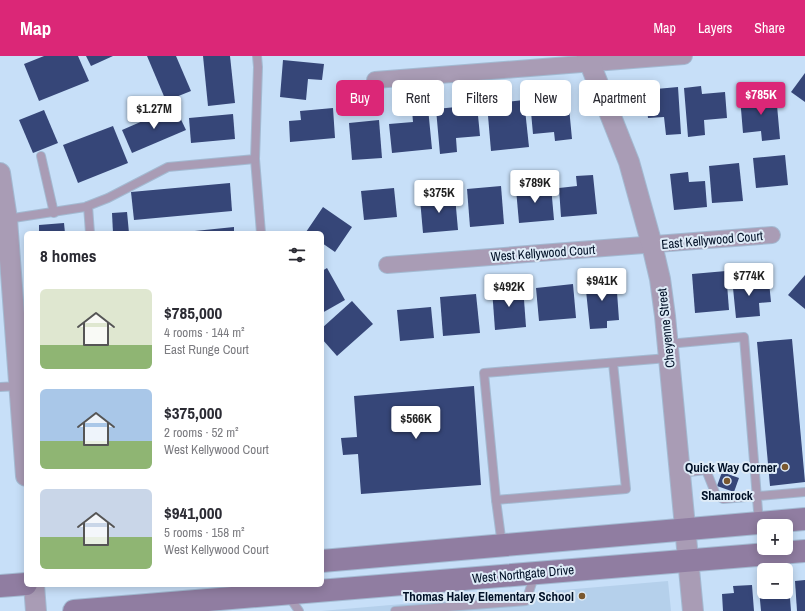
<!DOCTYPE html>
<html lang="en">
<head>
<meta charset="utf-8">
<style>
	:root { --surface:#fff; --page:#f2f2f3; --text:#2b2b33; --muted:#7c7c81; --accent:#db2777 }
	body { margin:0; font-family:"Archivo Narrow",sans-serif; background:var(--page); color:var(--text); height:100vh; display:flex; flex-direction:column; font-size:15px; white-space:nowrap }
	* { box-sizing:border-box; margin:0 }
	p { font-size:13px; color:var(--muted) }
	.icon { flex:none; width:22px; height:22px; fill:none; stroke:currentColor; stroke-width:2; stroke-linecap:round; stroke-linejoin:round }
	.map { position:relative; flex:1; overflow:hidden }
	.sheet { position:absolute; left:24px; top:175px; width:300px; height:356px; display:flex; flex-direction:column; background:var(--surface); border-radius:6px; box-shadow:0 2px 10px #0003 }
	.sheet>* { flex:none }
	.banner { position:absolute; left:336px; top:24px; width:380px; height:36px; display:flex; gap:8px }
	.controls { position:absolute; left:757px; top:463px; display:grid; gap:8px }
	.controls a { display:grid; place-items:center; width:36px; height:36px; border-radius:6px; background:var(--surface); box-shadow:0 2px 10px #0003; font-size:20px }
	.price { position:absolute; translate:-50% -34px; padding:0 9px; border-radius:4px; background:#fff; color:#222; font-size:13px; line-height:26px; filter:drop-shadow(0 1px 2px #0008) }
	.price::after { content:''; position:absolute; left:50%; top:24px; width:12px; height:9px; margin-left:-6px; background:inherit; clip-path:polygon(0 0,100% 0,50% 100%) }
	.price.selected { background:var(--accent); color:#fff }
	ul { padding:0; list-style:none }
	li { display:flex; align-items:center; gap:12px; height:100px; padding:0 16px }
	li span { display:grid; place-items:center; flex:none; width:112px; height:80px; border-radius:6px; color:#555 }
	li>.icon { margin-inline-start:auto }
	span .icon { width:48px; height:48px; fill:#fffc; stroke-width:1 }
	li b { font-size:17px }
	h2 { display:flex; justify-content:space-between; align-items:center; height:48px; padding:0 16px; font-size:17px }
	.pill { padding:0 14px; border-radius:6px; background:var(--surface); box-shadow:0 2px 10px #0003; font-size:14px; line-height:36px }
	.pill.selected { background:var(--accent); color:#fff }
	header { display:flex; align-items:center; gap:24px; box-sizing:border-box; height:56px; padding:0 20px; background:var(--accent); color:#fff }
	header strong { font-size:19px }
	nav { display:flex; gap:22px; margin-inline-start:auto; font-size:14px }
	.map>svg:first-child { display:block }
	.built { fill:#b5d0eb }
	.building { fill:#364678 }
	.lines { fill:none; stroke-linecap:round; stroke-linejoin:round }
	.service-casing { stroke:#a3bad2; stroke-width:10 }
	.minor-casing { stroke:#a3bad2; stroke-width:18 }
	.tertiary-casing { stroke:#a3bad2; stroke-width:22 }
	.secondary-casing { stroke:#a3bad2; stroke-width:24 }
	.service { stroke:#a99cb5; stroke-width:8 }
	.minor { stroke:#a99cb5; stroke-width:16 }
	.tertiary { stroke:#a99cb5; stroke-width:20 }
	.secondary { stroke:#907da1; stroke-width:22 }
	.poi-dot { fill:#7a582f; stroke:#deebf7; stroke-width:1.5 }
	.labels { text-anchor:middle; dominant-baseline:central; stroke-width:4; stroke-linejoin:round; paint-order:stroke }
	.street-label { font-size:13px; fill:#001026; stroke:#deebf7 }
	.poi-label { font-size:13px; font-weight:bold; fill:#001026; stroke:#deebf7; text-anchor:end }
</style>
</head>
<body>
<header>
<strong>Map</strong>
<nav><a>Map</a><a>Layers</a><a>Share</a></nav>
</header>
<div class="map">
<svg width="805" height="555" viewBox="0 0 805 555">
	<rect width="100%" height="100%" fill="#c7dff8"/>
	<!-- built -->
	<path class="built" d="M668,525L671,555H321Z"/>
	<!-- building -->
	<g class="building">
		<path d="M44,0H78L89,25L39,45L24,8Z"/>
		<path d="M86,0H113L91,10Z"/>
		<path d="M147,0H176L191,35L166,45Z"/>
		<path d="M203,0H230L235,47L208,50Z"/>
		<path d="M283,4L324,8L322,24L308,23L306,44L280,41Z"/>
		<path d="M805,17V46L791,36Z"/>
		<path d="M701,30L702,38L725,36L727,62L704,64L705,79L688,81L684,32Z"/>
		<path d="M678,31L681,78L666,79L664,61L648,62L645,34Z"/>
		<path d="M776,38L780,83L762,85L761,75L743,77L740,41Z"/>
		<path d="M568,41L572,83L555,85L554,76L533,78L530,45Z"/>
		<path d="M524,44L529,91L491,95L487,48Z"/>
		<path d="M477,49L480,80L456,82L457,96L440,98L436,53Z"/>
		<path d="M175,51L186,74L132,97L122,74Z"/>
		<path d="M333,52L335,82L290,86L289,65L301,64L300,55Z"/>
		<path d="M428,52L432,93L392,97L389,68L413,66L412,54Z"/>
		<path d="M44,54L58,87L33,97L19,64Z"/>
		<path d="M233,58L235,83L191,87L189,62Z"/>
		<path d="M379,64L382,102L352,104L349,67Z"/>
		<path d="M113,70L128,107L78,127L63,89Z"/>
		<path d="M785,99L788,129L756,132L753,102Z"/>
		<path d="M739,107L743,145L712,147L709,110Z"/>
		<path d="M688,116L689,126L705,125L707,151L674,154L670,118Z"/>
		<path d="M593,119L597,158L561,161L559,132L577,130L576,120Z"/>
		<path d="M230,127L232,155L134,164L131,136Z"/>
		<path d="M501,130L504,168L470,171L467,133Z"/>
		<path d="M551,130L554,164L519,167L516,133Z"/>
		<path d="M394,132L397,161L364,164L361,135Z"/>
		<path d="M455,140L458,174L423,177L420,143Z"/>
		<path d="M323,151L352,171L335,196L322,187V177L306,176Z"/>
		<path d="M127,156L129,177H113L112,157Z"/>
		<path d="M64,167L65,177H39V169Z"/>
		<path d="M234,171V177H185V176Z"/>
		<path d="M327,212L345,244L322,257V215Z"/>
		<path d="M726,215L729,254L695,257L692,218Z"/>
		<path d="M805,219V253L788,239Z"/>
		<path d="M748,220L749,228L769,226L771,246L759,247L760,260L736,262L732,222Z"/>
		<path d="M616,222L619,264L607,265V272L590,273L585,225Z"/>
		<path d="M573,228L576,262L539,265L536,232Z"/>
		<path d="M523,230L526,271L495,274L492,233Z"/>
		<path d="M476,238L480,277L443,280L440,241Z"/>
		<path d="M352,245L373,268L337,300L322,283V272Z"/>
		<path d="M431,251L434,282L400,285L397,254Z"/>
		<path d="M792,283L805,426L770,430L757,286Z"/>
		<path d="M474,330L481,429L361,438L358,398L343,399L341,382L357,381L354,340Z"/>
		<path d="M722,416L739,422L734,436L717,430Z"/>
		<path d="M805,524V555H797L795,525Z"/>
		<path d="M752,529L754,555H723L722,538L734,537L733,530Z"/>
		<path d="M786,530H789L791,555H761L759,533L764,532V536H786Z"/>
	</g>
	<g class="lines">
		<defs>
			<g id="service">
				<path d="M257,0L258,11L255,103L261,177"/>
				<path d="M41,100L54,157"/>
				<path d="M88,150L90,177"/>
				<path d="M7,163L85,151L108,142L168,111L255,103"/>
				<path d="M668,288L744,281L759,467"/>
				<path d="M0,331L19,330"/>
				<path d="M680,417L706,414L716,439L723,443L805,436"/>
				<path d="M496,444L626,433L613,307"/>
				<path d="M502,489L496,444L484,317L668,302"/>
				<path d="M288,539L299,555"/>
				<path d="M395,555L526,545L535,518"/>
			</g>
			<g id="minor">
				<path d="M375,24L684,0"/>
				<path d="M387,209L772,179"/>
			</g>
			<g id="tertiary">
				<path d="M587,0L629,106L652,189L660,223L665,260L693,555"/>
				<path d="M0,117L7,163L26,420"/>
				<path d="M34,529L36,555"/>
			</g>
			<g id="secondary">
				<path d="M322,505L805,463"/>
				<path d="M0,530L26,528"/>
				<path d="M74,555L805,495"/>
			</g>
		</defs>
		<!-- service casing -->
		<use href="#service" class="service-casing"/>
		<!-- minor casing -->
		<use href="#minor" class="minor-casing"/>
		<!-- tertiary casing -->
		<use href="#tertiary" class="tertiary-casing"/>
		<!-- secondary casing -->
		<use href="#secondary" class="secondary-casing"/>
		<!-- service -->
		<use href="#service" class="service"/>
		<!-- minor -->
		<use href="#minor" class="minor"/>
		<!-- tertiary -->
		<use href="#tertiary" class="tertiary"/>
		<!-- secondary -->
		<use href="#secondary" class="secondary"/>
	</g>
	<!-- markers -->
	<g class="poi-dot">
		<circle cx="785" cy="411" r="4"/>
		<circle cx="727" cy="425" r="4"/>
		<circle cx="582" cy="540" r="4"/>
	</g>
	<g class="labels">
		<!-- street labels -->
		<g class="street-label">
			<text transform="translate(712 184) rotate(-5)">East Kellywood Court</text>
			<text transform="translate(543 197) rotate(-4)">West Kellywood Court</text>
			<text transform="translate(666 272) rotate(-96)">Cheyenne Street</text>
			<text transform="translate(523 518) rotate(-5)">West Northgate Drive</text>
		</g>
		<!-- poi labels -->
		<g class="poi-label">
			<text x="777" y="411">Quick Way Corner</text>
			<text x="727" y="439" text-anchor="middle">Shamrock</text>
			<text x="574" y="540">Thomas Haley Elementary School</text>
		</g>
	</g>
</svg>
<div class="controls">
<a>+</a>
<a>−</a>
</div>
<b class="price selected" style="left:761px;top:60px">$785K</b>
<b class="price" style="left:154px;top:74px">$1.27M</b>
<b class="price" style="left:535px;top:148px">$789K</b>
<b class="price" style="left:439px;top:158px">$375K</b>
<b class="price" style="left:749px;top:241px">$774K</b>
<b class="price" style="left:602px;top:246px">$941K</b>
<b class="price" style="left:509px;top:252px">$492K</b>
<b class="price" style="left:416px;top:384px">$566K</b>
<div class="banner">
<a class="pill selected">Buy</a>
<a class="pill">Rent</a>
<a class="pill">Filters</a>
<a class="pill">New</a>
<a class="pill">Apartment</a>
</div>
<section class="sheet">
<h2>8 homes<svg class="icon" aria-label="filters" viewBox="0 0 24 24"><path d="M4 7h16M4 17h16"/><circle cx="9" cy="7" r="2"/><circle cx="15" cy="17" r="2"/></svg></h2>
<ul>
<li><span style="background:linear-gradient(#dfe7d0 70%,#8fb573 0)"><svg class="icon" aria-label="home" viewBox="0 0 24 24"><path d="M3 11l9-7 9 7M6 9v11h12V9"/></svg></span><div><b>$785,000</b><p>4 rooms · 144 m²</p><p>East Runge Court</p></div></li>
<li><span style="background:linear-gradient(#a9c7e8 65%,#8fb573 0)"><svg class="icon" aria-label="home" viewBox="0 0 24 24"><path d="M3 11l9-7 9 7M6 9v11h12V9"/></svg></span><div><b>$375,000</b><p>2 rooms · 52 m²</p><p>West Kellywood Court</p></div></li>
<li><span style="background:linear-gradient(#c9d6e8 60%,#8fb573 0)"><svg class="icon" aria-label="home" viewBox="0 0 24 24"><path d="M3 11l9-7 9 7M6 9v11h12V9"/></svg></span><div><b>$941,000</b><p>5 rooms · 158 m²</p><p>West Kellywood Court</p></div></li>
</ul>
</section>
</div>
</body>
</html>
